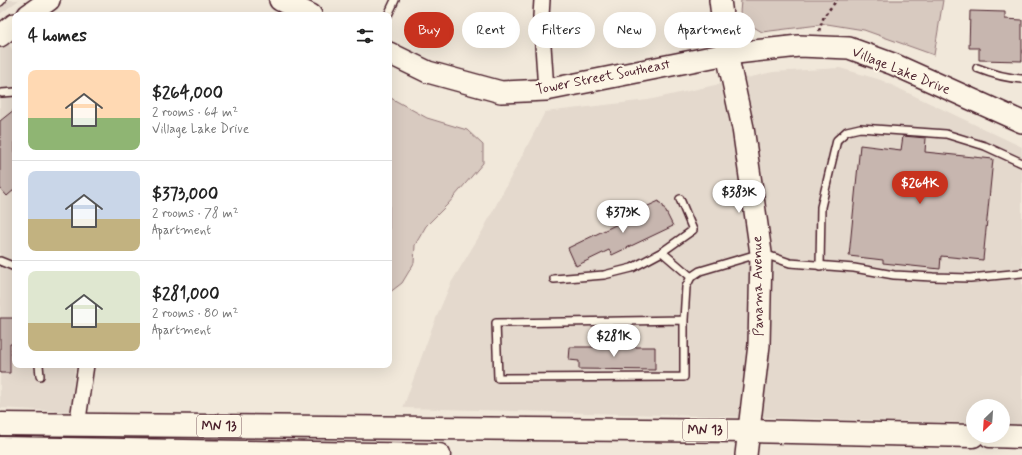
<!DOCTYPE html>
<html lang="en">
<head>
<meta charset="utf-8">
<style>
	:root { --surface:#fff; --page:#f2f2f2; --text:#222; --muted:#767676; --line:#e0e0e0; --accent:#c8321e }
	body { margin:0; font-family:Mynerve,sans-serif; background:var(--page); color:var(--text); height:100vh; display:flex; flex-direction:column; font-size:15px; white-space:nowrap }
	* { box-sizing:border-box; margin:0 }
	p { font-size:13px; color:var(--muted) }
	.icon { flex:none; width:22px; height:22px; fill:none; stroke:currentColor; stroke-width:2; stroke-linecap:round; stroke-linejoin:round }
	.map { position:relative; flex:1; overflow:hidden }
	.side { position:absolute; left:12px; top:12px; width:380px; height:356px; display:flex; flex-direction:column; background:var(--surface); border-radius:8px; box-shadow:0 4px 16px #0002 }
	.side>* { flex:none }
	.banner { position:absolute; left:404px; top:12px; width:380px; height:36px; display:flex; gap:8px }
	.needle { width:26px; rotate:205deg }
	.controls { position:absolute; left:966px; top:399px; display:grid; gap:8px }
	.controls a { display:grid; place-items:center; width:44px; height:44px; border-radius:50%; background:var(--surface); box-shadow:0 4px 16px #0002; font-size:20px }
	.price { position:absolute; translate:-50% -34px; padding:0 9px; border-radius:14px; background:#fff; color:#222; font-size:13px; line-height:26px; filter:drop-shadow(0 1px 2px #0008) }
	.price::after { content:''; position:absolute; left:50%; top:24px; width:12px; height:9px; margin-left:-6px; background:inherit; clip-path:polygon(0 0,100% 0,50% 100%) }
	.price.selected { background:var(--accent); color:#fff }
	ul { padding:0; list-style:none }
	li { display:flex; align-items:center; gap:12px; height:100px; padding:0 16px }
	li+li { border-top:1px solid var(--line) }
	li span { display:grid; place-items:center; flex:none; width:112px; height:80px; border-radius:8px; color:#555 }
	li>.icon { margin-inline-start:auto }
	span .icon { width:48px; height:48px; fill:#fffc; stroke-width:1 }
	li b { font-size:17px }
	h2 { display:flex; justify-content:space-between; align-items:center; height:48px; padding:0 16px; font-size:17px }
	.chip { padding:0 14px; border-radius:18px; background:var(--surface); box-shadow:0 4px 16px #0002; font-size:14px; line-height:36px }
	.chip.selected { background:var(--accent); color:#fff }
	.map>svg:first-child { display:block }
	.built { fill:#e4d9cd }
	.green { fill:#d8cac0; stroke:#917476 }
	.building { fill:#c7b6af; stroke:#4a1f2b }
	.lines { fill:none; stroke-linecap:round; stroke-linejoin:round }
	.lane-casing { stroke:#4a1f2b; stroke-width:10 }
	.street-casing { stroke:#4a1f2b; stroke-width:18 }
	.secondary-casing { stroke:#4a1f2b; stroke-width:24 }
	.primary-casing { stroke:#4a1f2b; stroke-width:25 }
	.path { stroke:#4a1f2b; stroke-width:2.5; stroke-dasharray:3 3; stroke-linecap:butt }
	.lane { stroke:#fcf5e5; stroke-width:7 }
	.street { stroke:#fcf5e5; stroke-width:15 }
	.secondary { stroke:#fcf5e5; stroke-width:21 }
	.primary { stroke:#fcf5e5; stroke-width:22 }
	.labels { text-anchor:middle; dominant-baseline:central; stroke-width:4; stroke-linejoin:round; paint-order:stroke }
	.shield { fill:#fcf5e5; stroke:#7f5f63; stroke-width:1 }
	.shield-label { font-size:13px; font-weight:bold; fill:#4a1f2b }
	.street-label { font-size:14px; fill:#4a1f2b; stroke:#fcf5e5 }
</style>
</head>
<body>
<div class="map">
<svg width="1022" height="455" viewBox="0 0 1022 455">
	<rect width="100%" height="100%" fill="#f1e8da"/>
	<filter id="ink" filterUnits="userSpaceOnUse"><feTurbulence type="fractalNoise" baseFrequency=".025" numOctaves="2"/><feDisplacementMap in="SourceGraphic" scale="8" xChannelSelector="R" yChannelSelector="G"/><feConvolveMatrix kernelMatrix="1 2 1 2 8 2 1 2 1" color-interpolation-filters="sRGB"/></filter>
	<g filter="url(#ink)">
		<!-- built -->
		<g class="built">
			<path d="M0,0H19L0,14Z"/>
			<path d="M0,33L15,53V365H75L71,412L0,408Z"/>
			<path d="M840,68L881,80L1022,147V425L1003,424V406H973V423L403,408L432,328L451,283L483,230L545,112L648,100L773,72Z"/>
		</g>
		<!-- green -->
		<g class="green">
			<path d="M741,0H943L934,55L864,30L827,24L762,32L747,23L740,13Z"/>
			<path d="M389,97L427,118L467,130L483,145V163L448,204L426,226L415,245L414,263L402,283L389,293Z"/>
		</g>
		<!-- building -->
		<g class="building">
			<path d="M970,11L1005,12V19L1022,20V61L979,60V48H969Z"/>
			<path d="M15,109V189L7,196L0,188V121Z"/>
			<path d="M903,136L926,138L925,152L993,159L983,260L941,256L940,269L883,263V260L849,256L860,145L901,150Z"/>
			<path d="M659,201L661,205L662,204L673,226L612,255L609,250L576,266L568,248L638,214L637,211Z"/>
			<path d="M0,318H15V344H10V373H0Z"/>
			<path d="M570,347H655V370L579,369V361L569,360Z"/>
		</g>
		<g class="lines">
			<defs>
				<g id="lane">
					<path d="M0,2L2,0"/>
					<path d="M388,15L395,0"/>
					<path d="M977,68C992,74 1006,78 1022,79"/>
					<path d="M2,93L15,92"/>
					<path d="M662,252L691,277"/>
					<path d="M0,261L15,267"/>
					<path d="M820,266L821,207L837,140L847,131L860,128L946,134L985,146L1022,163"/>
					<path d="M554,279L604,275L632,268L662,252L693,230L680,199"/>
					<path d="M684,320V377L498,378L496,323L684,320L686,287L691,277L700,271L761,253L790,263L854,268L894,275L933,277L970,278L1022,273"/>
					<path d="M39,365L40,376"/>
				</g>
				<g id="street">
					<path d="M542,0L541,16L546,90"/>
					<path d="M77,426L86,365"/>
				</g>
				<g id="secondary">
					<path d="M280,0L311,15"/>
					<path d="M720,0L727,54L743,128L761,253L759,345L746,455"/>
					<path d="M28,15L49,0"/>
					<path d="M0,36L15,24"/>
					<path d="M389,53L428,72L501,92L546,90L727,54L799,46L849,48L893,64L1022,122"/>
				</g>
				<g id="primary">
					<path d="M0,424L750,431L973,436"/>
					<path d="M990,436L1022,437"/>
					<path d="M0,448L439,455"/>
				</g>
			</defs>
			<!-- lane casing -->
			<use href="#lane" class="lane-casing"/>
			<!-- street casing -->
			<use href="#street" class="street-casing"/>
			<!-- secondary casing -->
			<use href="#secondary" class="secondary-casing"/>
			<!-- primary casing -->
			<use href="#primary" class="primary-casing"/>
			<!-- path -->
			<path class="path" d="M819,31L824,16L837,0"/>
			<!-- lane -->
			<use href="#lane" class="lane"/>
			<!-- street -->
			<use href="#street" class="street"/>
			<!-- secondary -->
			<use href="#secondary" class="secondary"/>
			<!-- primary -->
			<use href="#primary" class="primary"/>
		</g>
	</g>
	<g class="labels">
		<!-- shield labels -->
		<g class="shield">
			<rect x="197" y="415" width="44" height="22" rx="3"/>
			<rect x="683" y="419" width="44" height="22" rx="3"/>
		</g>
		<g class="shield-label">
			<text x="219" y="426">MN 13</text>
			<text x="705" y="430">MN 13</text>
		</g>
		<!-- street labels -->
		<g class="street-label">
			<text transform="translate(901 71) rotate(22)">Village Lake Drive</text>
			<text transform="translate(603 77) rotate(-11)">Tower Street Southeast</text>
			<text transform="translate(758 286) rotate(-91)">Panama Avenue</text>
		</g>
	</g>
</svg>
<div class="controls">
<a><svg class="needle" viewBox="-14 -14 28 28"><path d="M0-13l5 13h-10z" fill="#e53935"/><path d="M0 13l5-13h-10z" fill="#767676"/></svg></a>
</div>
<b class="price selected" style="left:920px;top:205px">$264K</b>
<b class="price" style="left:739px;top:214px">$383K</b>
<b class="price" style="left:623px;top:234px">$373K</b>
<b class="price" style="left:614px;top:358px">$281K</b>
<div class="banner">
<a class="chip selected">Buy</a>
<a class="chip">Rent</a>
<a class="chip">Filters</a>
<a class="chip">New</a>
<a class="chip">Apartment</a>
</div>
<section class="side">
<h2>4 homes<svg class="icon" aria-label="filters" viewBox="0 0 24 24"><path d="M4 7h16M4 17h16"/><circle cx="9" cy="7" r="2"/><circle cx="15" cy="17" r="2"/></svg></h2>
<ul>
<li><span style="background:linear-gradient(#ffd9b3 60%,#8fb573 0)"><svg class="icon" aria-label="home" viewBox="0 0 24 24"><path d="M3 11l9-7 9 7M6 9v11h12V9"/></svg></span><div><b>$264,000</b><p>2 rooms · 64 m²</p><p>Village Lake Drive</p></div></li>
<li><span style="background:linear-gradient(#c9d6e8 60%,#c2b280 0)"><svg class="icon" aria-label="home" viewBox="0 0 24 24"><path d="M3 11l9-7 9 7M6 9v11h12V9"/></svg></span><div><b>$373,000</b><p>2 rooms · 78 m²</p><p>Apartment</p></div></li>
<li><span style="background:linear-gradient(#dfe7d0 65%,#c2b280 0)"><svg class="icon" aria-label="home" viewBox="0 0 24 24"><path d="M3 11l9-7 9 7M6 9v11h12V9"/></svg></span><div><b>$281,000</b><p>2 rooms · 80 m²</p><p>Apartment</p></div></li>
</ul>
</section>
</div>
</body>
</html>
